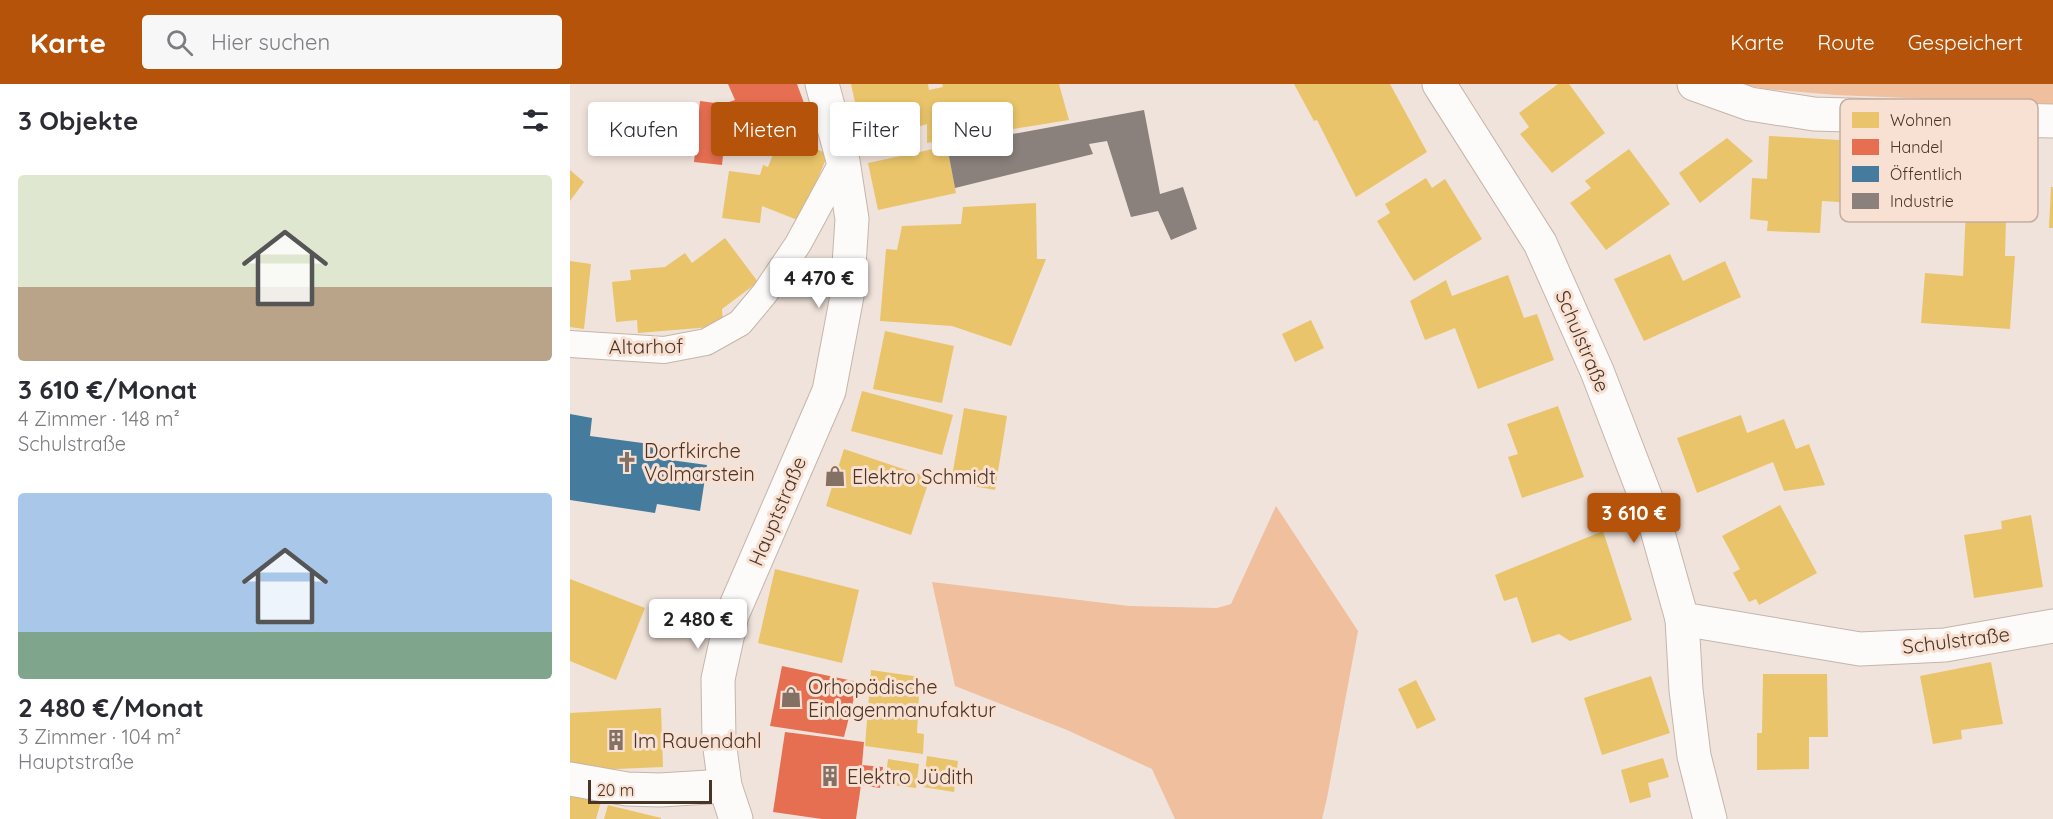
<!DOCTYPE html>
<html lang="de">
<head>
<meta charset="utf-8">
<style>
	:root { --surface:#fff; --page:#f7f7f7; --text:#2b2b33; --muted:#7c7c81; --accent:#b45309 }
	body { margin:0; font-family:Quicksand,sans-serif; background:var(--page); color:var(--text); height:100vh; display:flex; flex-direction:column; font-size:22px; white-space:nowrap }
	* { box-sizing:border-box; margin:0 }
	p { font-size:20px; color:var(--muted) }
	.icon { flex:none; width:33px; height:33px; fill:none; stroke:currentColor; stroke-width:2; stroke-linecap:round; stroke-linejoin:round }
	.map { position:relative; flex:1; overflow:hidden }
	.side { display:flex; flex-direction:column; background:var(--surface); width:570px }
	.side>* { flex:none }
	.banner { position:absolute; left:18px; top:18px; width:570px; height:54px; display:flex; gap:12px }
	.scale { position:absolute; left:18px; bottom:15px; width:124px; box-sizing:border-box; padding-left:6px; border:3px solid #493425; border-top:0; font-size:16px; line-height:21px; white-space:nowrap; color:#493425; -webkit-text-stroke:4px #f8e1d3; paint-order:stroke }
	.price { position:absolute; translate:-50% -51px; padding:0 14px; border-radius:6px; background:#fff; color:#222; font-size:20px; line-height:39px; filter:drop-shadow(0 2px 3px #0008) }
	.price::after { content:''; position:absolute; left:50%; top:36px; width:18px; height:14px; margin-left:-9px; background:inherit; clip-path:polygon(0 0,100% 0,50% 100%) }
	.price.current { background:var(--accent); color:#fff }
	ul { padding:0; list-style:none }
	li { display:grid; align-content:center; gap:12px; height:318px; padding:0 18px }
	li span { display:grid; place-items:center; height:186px; border-radius:6px; color:#555 }
	li>.icon { margin-inline-start:auto }
	span .icon { width:108px; height:108px; fill:#fffc; stroke-width:1 }
	li b { font-size:26px }
	h2 { display:flex; justify-content:space-between; align-items:center; height:72px; padding:0 18px; font-size:26px }
	.pill { padding:0 21px; border-radius:6px; background:var(--surface); box-shadow:0 3px 9px #0003; font-size:21px; line-height:54px }
	.pill.current { background:var(--accent); color:#fff }
	header { display:flex; align-items:center; gap:36px; box-sizing:border-box; height:84px; padding:0 30px; background:var(--accent); color:#fff }
	header strong { font-size:28px }
	nav { display:flex; gap:33px; margin-inline-start:auto; font-size:21px }
	.search { width:420px; height:54px; background:var(--page); display:flex; align-items:center; gap:15px; box-sizing:border-box; padding:0 21px; border-radius:6px; color:var(--muted); font-size:22px }
	main { display:flex; flex:1; min-height:0 }
	.map>svg:first-child { display:block }
	.green { fill:#f0bf9e }
	.homes { fill:#e9c46a }
	.shops { fill:#e76f51 }
	.public { fill:#457b9d }
	.industry { fill:#8a817c }
	.lines { fill:none; stroke-linecap:round; stroke-linejoin:round }
	.service-casing { stroke:#c5b5ab; stroke-width:28 }
	.minor-casing { stroke:#c5b5ab; stroke-width:35 }
	.tertiary-casing { stroke:#c5b5ab; stroke-width:35 }
	.service { stroke:#fdfbfa; stroke-width:26 }
	.minor { stroke:#fdfbfa; stroke-width:33 }
	.tertiary { stroke:#fdfbfa; stroke-width:33 }
	.labels { text-anchor:middle; dominant-baseline:central; stroke-width:6; stroke-linejoin:round; paint-order:stroke }
	.street-label { font-size:20px; fill:#493425; stroke:#f8e1d3 }
	.poi-label { font-size:20px; fill:#493425; stroke:#f8e1d3; text-anchor:start }
	.key { fill:#f8e1d3; stroke:#c4ad9f; stroke-width:1.5 }
	.key-label { font-size:16px; fill:#493425 }
</style>
</head>
<body>
<header>
<strong>Karte</strong>
<div class="search"><svg class="icon" aria-label="search" viewBox="0 0 24 24"><circle cx="10" cy="10" r="6"/><path d="M15 15l6 6"/></svg>Hier suchen</div>
<nav><a>Karte</a><a>Route</a><a>Gespeichert</a></nav>
</header>
<main>
<section class="side">
<h2>3 Objekte<svg class="icon" aria-label="filters" viewBox="0 0 24 24"><path d="M4 7h16M4 17h16"/><circle cx="9" cy="7" r="2"/><circle cx="15" cy="17" r="2"/></svg></h2>
<ul>
<li><span style="background:linear-gradient(#dfe7d0 60%,#b9a48a 0)"><svg class="icon" aria-label="home" viewBox="0 0 24 24"><path d="M3 11l9-7 9 7M6 9v11h12V9"/></svg></span><div><b>3 610 €/Monat</b><p>4 Zimmer · 148 m²</p><p>Schulstraße</p></div></li>
<li><span style="background:linear-gradient(#a9c7e8 75%,#7fa58c 0)"><svg class="icon" aria-label="home" viewBox="0 0 24 24"><path d="M3 11l9-7 9 7M6 9v11h12V9"/></svg></span><div><b>2 480 €/Monat</b><p>3 Zimmer · 104 m²</p><p>Hauptstraße</p></div></li>
</ul>
</section>
<div class="map">
<svg width="1483" height="735" viewBox="0 0 1483 735">
	<rect width="100%" height="100%" fill="#f0e3db"/>
	<!-- green -->
	<g class="green">
		<path d="M1171,0H1483V20L1266,11L1196,5Z"/>
		<path d="M706,422L788,547L757,714L752,735H605L582,685L497,646L385,602L362,498L559,522L647,524L661,520Z"/>
	</g>
	<!-- homes -->
	<g class="homes">
		<path d="M281,0H358L359,6L373,3L372,0H489L499,36L357,59V40L294,60Z"/>
		<path d="M724,0H820L857,68L786,113L747,36L744,37Z"/>
		<path d="M988,0H999L1035,49L982,89L950,50L959,43L949,29Z"/>
		<path d="M211,50L258,70L230,137L192,122L190,139L152,134L159,87L190,91L193,81L198,83Z"/>
		<path d="M1199,52L1323,59L1319,121L1252,117L1250,149L1197,147L1198,137L1180,135L1182,94L1197,95Z"/>
		<path d="M1157,54L1183,77L1130,119L1109,89Z"/>
		<path d="M1365,59L1438,61L1435,172H1445L1440,245L1351,239L1355,189L1393,192L1396,124L1363,123Z"/>
		<path d="M377,62L386,109L308,126L298,79Z"/>
		<path d="M1059,65L1100,120L1036,166L1000,119L1021,104L1015,97Z"/>
		<path d="M0,86L14,98L0,117Z"/>
		<path d="M856,94L862,104L875,95L912,155L844,197L807,137L820,129L815,120Z"/>
		<path d="M1481,103H1483V144H1479Z"/>
		<path d="M466,119L467,175H476L441,262L382,242L310,237L316,165L327,166L332,142L391,140L393,123Z"/>
		<path d="M155,154L188,198L152,225L153,242L68,249L67,236L46,238L42,198L61,196L60,186L95,183L115,169L122,179Z"/>
		<path d="M1100,170L1113,197L1155,177L1171,213L1074,257L1044,195Z"/>
		<path d="M0,177L21,180L14,245L0,243Z"/>
		<path d="M938,191L954,234L967,230L984,276L908,305L885,244L855,256L840,217L876,196L882,212Z"/>
		<path d="M741,236L754,264L725,278L712,250Z"/>
		<path d="M315,247L384,262L372,319L303,305Z"/>
		<path d="M292,307L383,331L372,371L281,347Z"/>
		<path d="M988,322L1014,393L952,414L938,373L948,370L937,340Z"/>
		<path d="M394,324L437,332L425,406L381,398Z"/>
		<path d="M1171,331L1177,349L1214,335L1226,365L1239,360L1255,401L1214,407L1203,378L1127,409L1107,354Z"/>
		<path d="M274,365L360,394L341,451L256,422Z"/>
		<path d="M1210,421L1247,489L1189,521L1186,515L1179,518L1163,489L1170,485L1152,452Z"/>
		<path d="M1461,431L1473,503L1404,514L1394,451L1432,445L1431,437Z"/>
		<path d="M1033,447L1062,536L1000,557L989,550L962,559L947,513L934,517L925,491Z"/>
		<path d="M205,485L289,506L272,579L188,559Z"/>
		<path d="M0,495L75,524L46,596L0,577Z"/>
		<path d="M1421,578L1433,640L1391,646L1392,655L1363,660L1350,592Z"/>
		<path d="M301,586L350,593L347,649L354,650L353,670L295,662Z"/>
		<path d="M1193,590H1257L1258,653H1239V685L1187,686V649H1192Z"/>
		<path d="M1081,592L1100,649L1032,671L1014,614Z"/>
		<path d="M846,596L866,636L847,645L828,605Z"/>
		<path d="M91,624L93,683L0,687V629Z"/>
		<path d="M357,672L388,677L384,708L353,703Z"/>
		<path d="M1093,674L1099,693L1078,699L1081,713L1060,719L1051,686Z"/>
		<path d="M318,675L349,680L346,704L315,700Z"/>
		<path d="M0,703L32,714L26,735H0Z"/>
		<path d="M38,721L91,734V735H34Z"/>
	</g>
	<!-- shops -->
	<g class="shops">
		<path d="M158,0H227L244,46L176,49L172,36L156,42L152,81L124,78L130,17L153,20L165,16Z"/>
		<path d="M212,582L288,598L274,653L200,642Z"/>
		<path d="M215,648L294,658L292,681L313,683L310,704L291,701L286,735H252L203,728Z"/>
	</g>
	<!-- public -->
	<path class="public" d="M0,330L22,334L20,352L95,362L93,375L137,381L130,427L87,420L85,429L0,416Z"/>
	<!-- industry -->
	<path class="industry" d="M574,26L590,110L613,103L627,145L601,156L588,127L561,133L537,57L519,60L523,70L385,104L377,62Z"/>
	<g class="lines">
		<defs>
			<path id="service" d="M0,260L94,266L136,258L170,239L195,209L228,160L273,77"/>
			<g id="minor">
				<path d="M869,0L970,159L1027,287L1084,435L1112,535L1290,565L1375,561L1483,542"/>
				<path d="M1124,0L1180,20L1244,30L1483,37"/>
				<path d="M1112,535L1116,606L1124,672L1140,735"/>
				<path d="M0,695L57,705L90,706L155,702"/>
			</g>
			<path id="tertiary" d="M166,735L155,702L149,657L148,595L162,531L259,307L277,212L282,135L273,77L252,0"/>
		</defs>
		<!-- service casing -->
		<use href="#service" class="service-casing"/>
		<!-- minor casing -->
		<use href="#minor" class="minor-casing"/>
		<!-- tertiary casing -->
		<use href="#tertiary" class="tertiary-casing"/>
		<!-- service -->
		<use href="#service" class="service"/>
		<!-- minor -->
		<use href="#minor" class="minor"/>
		<!-- tertiary -->
		<use href="#tertiary" class="tertiary"/>
	</g>
	<!-- icons -->
	<defs>
		<symbol id="church-bare" viewBox="-9 -9 18 18"><path d="M-1.2-6h2.4v3.5h3.3v2.4h-3.3V6h-2.4V-.1h-3.3v-2.4h3.3Z" fill="#837165" stroke="#f8e1d3" stroke-width="2.5" paint-order="stroke"/></symbol>
		<symbol id="shop-bare" viewBox="-9 -9 18 18"><path d="M-5-2.5h2.3a2.7 3.5 0 0 1 5.4 0H5L5.5 6h-11ZM-1.5-2.5h3a1.5 2.3 0 0 0-3 0Z" fill="#837165" stroke="#f8e1d3" stroke-width="2.5" paint-order="stroke"/></symbol>
		<symbol id="building-bare" viewBox="-9 -9 18 18"><path d="M-4-6H4V6H1V3H-1V6H-4ZM-2.5-4.3h1.7v1.8h-1.7ZM.8-4.3h1.7v1.8H.8ZM-2.5-1h1.7V.8h-1.7ZM.8-1h1.7V.8H.8Z" fill="#837165" stroke="#f8e1d3" stroke-width="2.5" paint-order="stroke"/></symbol>
	</defs>
	<g fill-rule="evenodd">
		<use href="#church-bare" x="42" y="363" width="30" height="30"/>
		<use href="#shop-bare" x="250" y="377" width="30" height="30"/>
		<use href="#shop-bare" x="206" y="598" width="30" height="30"/>
		<use href="#building-bare" x="31" y="641" width="30" height="30"/>
		<use href="#building-bare" x="245" y="677" width="30" height="30"/>
	</g>
	<g class="labels">
		<!-- street labels -->
		<g class="street-label">
			<text transform="translate(1013 257) rotate(67)">Schulstraße</text>
			<text transform="translate(76 262) rotate(-1)">Altarhof</text>
			<text transform="translate(207 427) rotate(-67)">Hauptstraße</text>
			<text transform="translate(1386 556) rotate(-7)">Schulstraße</text>
		</g>
		<!-- poi labels -->
		<g class="poi-label">
			<text x="74" y="366">Dorfkirche<tspan x="74" dy="23">Volmarstein</tspan></text>
			<text x="282" y="392">Elektro Schmidt</text>
			<text x="238" y="602">Orhopädische<tspan x="238" dy="23">Einlagenmanufaktur</tspan></text>
			<text x="63" y="656">Im Rauendahl</text>
			<text x="277" y="692">Elektro Jüdith</text>
		</g>
	</g>
	<!-- legend -->
	<rect x="1270" y="15" width="198" height="123" rx="9" class="key"/>
	<rect x="1282" y="28" width="27" height="16" fill="#e9c46a"/>
	<rect x="1282" y="55" width="27" height="16" fill="#e76f51"/>
	<rect x="1282" y="82" width="27" height="16" fill="#457b9d"/>
	<rect x="1282" y="109" width="27" height="16" fill="#8a817c"/>
	<g class="key-label">
		<text x="1320" y="42">Wohnen</text>
		<text x="1320" y="69">Handel</text>
		<text x="1320" y="96">Öffentlich</text>
		<text x="1320" y="123">Industrie</text>
	</g>
</svg>
<div class="scale">20 m</div>
<b class="price" style="left:249px;top:225px">4 470 €</b>
<b class="price current" style="left:1064px;top:460px">3 610 €</b>
<b class="price" style="left:128px;top:566px">2 480 €</b>
<div class="banner">
<a class="pill">Kaufen</a>
<a class="pill current">Mieten</a>
<a class="pill">Filter</a>
<a class="pill">Neu</a>
</div>
</div>
</main>
</body>
</html>
